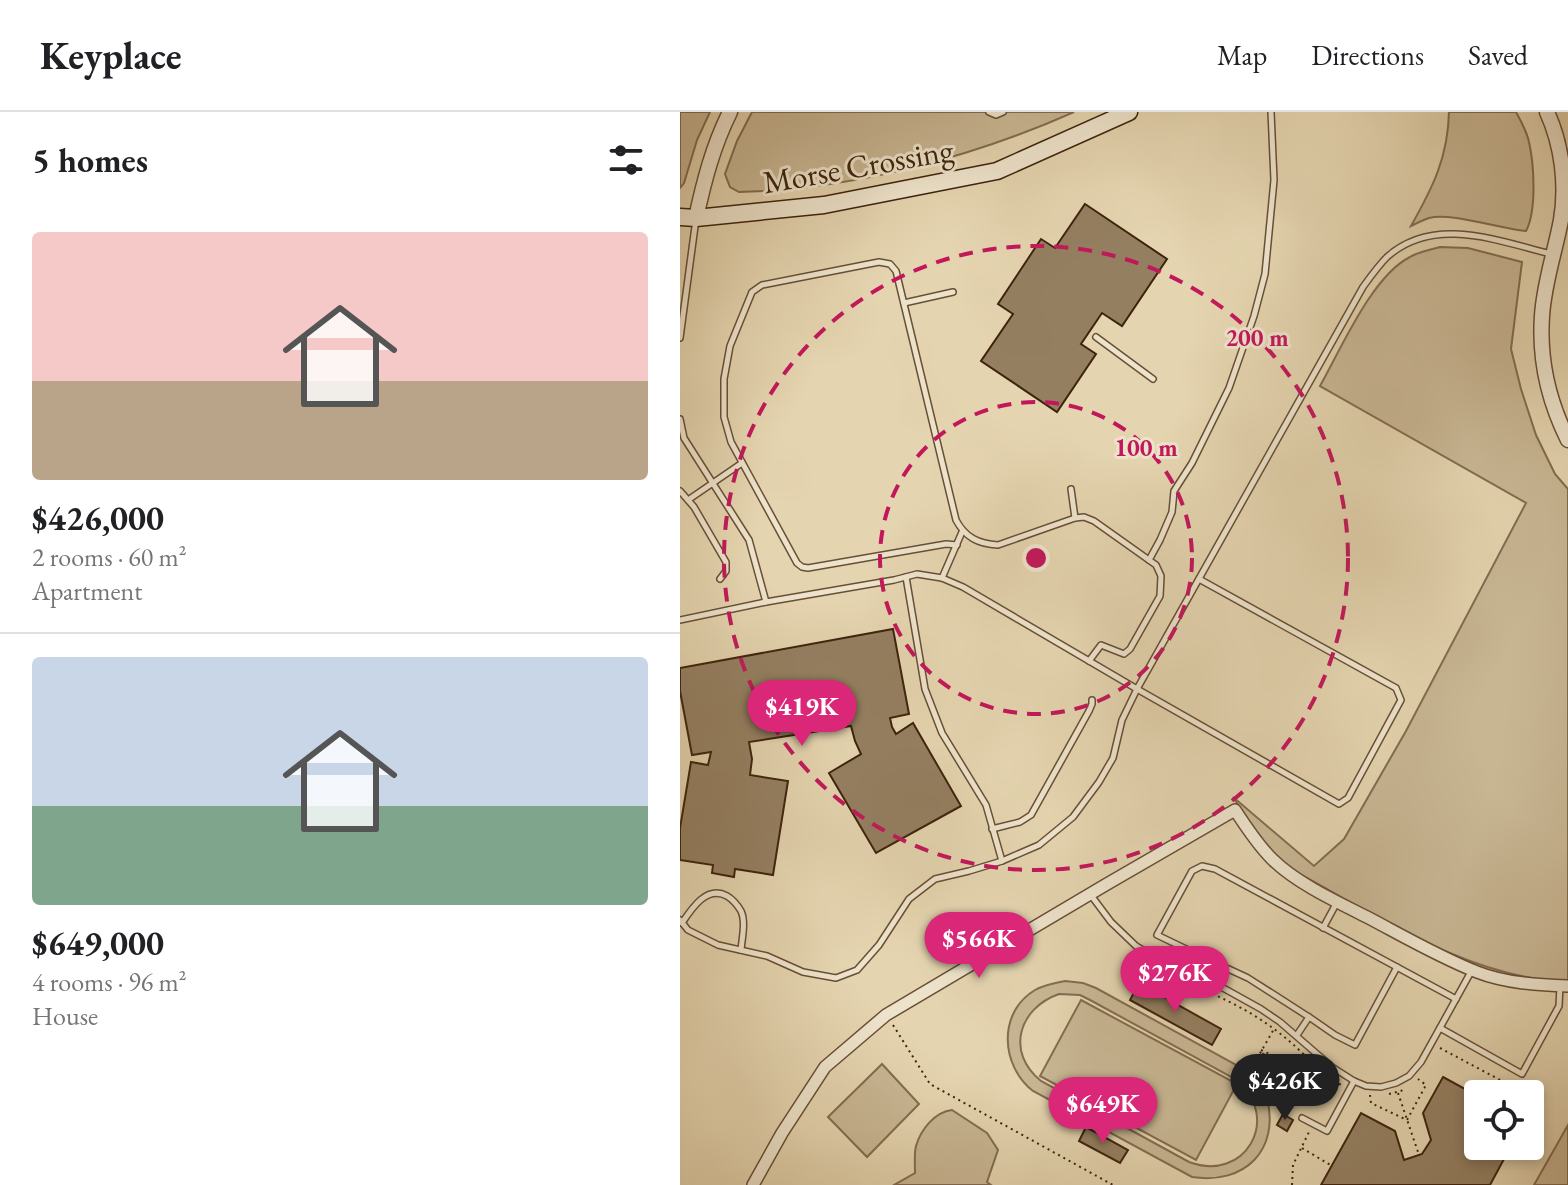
<!DOCTYPE html>
<html lang="en">
<head>
<meta charset="utf-8">
<style>
	:root { --surface:#fff; --page:#f2f2f2; --text:#202124; --muted:#757577; --line:#e0e0e0; --accent:#db2777 }
	body { margin:0; font-family:"EB Garamond",serif; background:var(--page); color:var(--text); height:100vh; display:flex; flex-direction:column; font-size:30px; white-space:nowrap }
	* { box-sizing:border-box; margin:0 }
	p { font-size:26px; color:var(--muted) }
	.icon { flex:none; width:44px; height:44px; fill:none; stroke:currentColor; stroke-width:2; stroke-linecap:round; stroke-linejoin:round }
	.map { position:relative; flex:1; overflow:hidden }
	.drawer { display:flex; flex-direction:column; background:var(--surface); width:680px }
	.drawer>* { flex:none }
	.controls { position:absolute; left:784px; top:968px; display:grid; gap:16px }
	.controls a { display:grid; place-items:center; width:80px; height:80px; border-radius:8px; background:var(--surface); box-shadow:0 4px 12px #0003; font-size:40px }
	.price { position:absolute; translate:-50% -68px; padding:0 18px; border-radius:28px; background:var(--accent); color:#fff; font-size:26px; line-height:52px; filter:drop-shadow(0 2px 4px #0008) }
	.price::after { content:''; position:absolute; left:50%; top:48px; width:24px; height:18px; margin-left:-12px; background:inherit; clip-path:polygon(0 0,100% 0,50% 100%) }
	.price.active { background:#222; color:#fff }
	ul { padding:0; list-style:none }
	li { display:grid; align-content:center; gap:16px; height:424px; padding:0 32px }
	li+li { border-top:2px solid var(--line) }
	li span { display:grid; place-items:center; height:248px; border-radius:8px; color:#555 }
	li>.icon { margin-inline-start:auto }
	span .icon { width:144px; height:144px; fill:#fffc; stroke-width:1 }
	li b { font-size:34px }
	h2 { display:flex; justify-content:space-between; align-items:center; height:96px; padding:0 32px; font-size:34px }
	header { display:flex; align-items:center; gap:48px; box-sizing:border-box; height:112px; padding:0 40px; background:var(--surface); border-bottom:2px solid var(--line) }
	header strong { font-size:38px }
	nav { display:flex; gap:44px; margin-inline-start:auto; font-size:28px }
	main { display:flex; flex:1; min-height:0 }
	.map>svg:first-child { display:block }
	.green { fill:#c8b693; stroke:#836c50; stroke-width:2; fill-rule:evenodd }
	.building { fill:#947f61; stroke:#3e230d; stroke-width:2 }
	.lines { fill:none; stroke-linecap:round; stroke-linejoin:round }
	.service-casing { stroke:#684f36; stroke-width:8 }
	.minor-casing { stroke:#684f36; stroke-width:14 }
	.tertiary-casing { stroke:#684f36; stroke-width:17 }
	.secondary-casing { stroke:#3e230d; stroke-width:19 }
	.path { stroke:#3e230d; stroke-width:2; stroke-dasharray:2 4; stroke-linecap:butt }
	.service { stroke:#ede3cb; stroke-width:5 }
	.minor { stroke:#ede3cb; stroke-width:11 }
	.tertiary { stroke:#ede3cb; stroke-width:14 }
	.secondary { stroke:#ede3cb; stroke-width:16 }
	.ring { fill:none; stroke:#c2185b; stroke-width:4; stroke-dasharray:14 10 }
	.labels { text-anchor:middle; dominant-baseline:central; stroke-width:6; stroke-linejoin:round; paint-order:stroke }
	.street-label { font-size:32px; fill:#3e230d; stroke:#ede3cb }
	.centre { fill:#c2185b; stroke:#ede3cb; stroke-width:4 }
	.ring-label { font-size:24px; text-anchor:middle; font-weight:bold; fill:#c2185b; stroke:#ede3cb; stroke-width:6; stroke-linejoin:round; paint-order:stroke }
</style>
</head>
<body>
<header>
<strong>Keyplace</strong>
<nav><a>Map</a><a>Directions</a><a>Saved</a></nav>
</header>
<main>
<section class="drawer">
<h2>5 homes<svg class="icon" aria-label="filters" viewBox="0 0 24 24"><path d="M4 7h16M4 17h16"/><circle cx="9" cy="7" r="2"/><circle cx="15" cy="17" r="2"/></svg></h2>
<ul>
<li><span style="background:linear-gradient(#f6c9c9 60%,#b9a48a 0)"><svg class="icon" aria-label="home" viewBox="0 0 24 24"><path d="M3 11l9-7 9 7M6 9v11h12V9"/></svg></span><div><b>$426,000</b><p>2 rooms · 60 m²</p><p>Apartment</p></div></li>
<li><span style="background:linear-gradient(#c9d6e8 60%,#7fa58c 0)"><svg class="icon" aria-label="home" viewBox="0 0 24 24"><path d="M3 11l9-7 9 7M6 9v11h12V9"/></svg></span><div><b>$649,000</b><p>4 rooms · 96 m²</p><p>House</p></div></li>
</ul>
</section>
<div class="map">
<svg width="888" height="1073" viewBox="0 0 888 1073">
	<rect width="100%" height="100%" fill="#e4d4af"/>
	<filter id="stains"><feTurbulence type="fractalNoise" baseFrequency=".0025" numOctaves="4"/><feColorMatrix values="0 0 0 0 .2 0 0 0 0 .09 0 0 0 0 .02 0 0 0 .5 -.17"/></filter>
	<radialGradient id="worn" r=".72"><stop offset=".6" stop-color="#630" stop-opacity="0"/><stop offset="1" stop-color="#630" stop-opacity=".3"/></radialGradient>
	<!-- green -->
	<g class="green">
		<path d="M0,0H30L17,28L4,71L0,76Z"/>
		<path d="M72,0H394C293,45 170,78 59,80L50,75L45,62L57,29Z"/>
		<path d="M769,0H836C841,9 847,20 849,30C854,52 857,98 846,119C820,117 771,100 749,106C743,108 737,111 731,114C753,75 768,45 769,0Z"/>
		<path d="M760,135L788,136L842,150L831,237L841,277L856,323L875,362L888,377V870C788,866 700,805 614,759L593,742L578,724L553,685L634,754L664,727L726,619L846,391L640,274C661,237 692,164 730,145C738,140 750,138 760,135Z"/>
		<path d="M385,869L403,871L416,876L611,983L604,995L587,986C600,1038 565,1073 512,1065L353,979C321,954 317,901 355,878C364,873 374,871 385,869ZM379,882L400,883L410,888L557,968C602,1007 565,1071 509,1050L361,969C325,940 339,896 379,882Z"/>
		<path d="M401,888L557,972L516,1048L360,964Z"/>
		<path d="M202,952L239,992L187,1045L148,1005Z"/>
		<path d="M272,998L307,1021L318,1038L307,1070L311,1073H214L235,1061C235,1053 234,1042 236,1034C241,1017 255,1000 272,998Z"/>
		<path d="M888,1013V1073H854Z"/>
	</g>
	<!-- building -->
	<g class="building">
		<path d="M405,92L487,147L442,214L422,201L401,232L416,242L377,300L301,249L333,202L318,192L361,127L375,136Z"/>
		<path d="M213,517L229,602L210,606L212,615L216,622L233,611L281,694L196,741L149,661L181,642L175,629L171,614L69,630L72,647L70,663L108,669L93,763L55,757L54,765L32,761L33,753L0,748V716L11,650L28,653L31,640L12,643L0,579V556Z"/>
		<path d="M459,871L541,917L532,933L450,888Z"/>
		<path d="M583,942L596,949L588,964L575,957Z"/>
		<path d="M763,965L798,984V1034H831L810,1073H641L681,1001L715,1019L724,1048L742,1042L751,1028L743,1001Z"/>
		<path d="M603,1002L613,1008L607,1019L597,1013Z"/>
		<path d="M406,1015L448,1038L440,1051L399,1029Z"/>
	</g>
	<g class="lines">
		<defs>
			<g id="service">
				<path d="M309,0L316,3L323,0"/>
				<path d="M224,191L273,180"/>
				<path d="M416,225L473,267"/>
				<path d="M0,226L16,107"/>
				<path d="M0,307L4,326L69,428L86,490"/>
				<path d="M391,377L395,406"/>
				<path d="M0,379L14,395L46,450V459L40,467"/>
				<path d="M8,388L62,351"/>
				<path d="M277,433L266,432L128,456L122,455L117,451L51,330L44,305V267L50,234L72,180L82,173L199,150L210,152L216,159L276,408C285,425 298,432 318,433L395,406L404,405L414,409L476,453L481,464L480,484L450,537L444,542L421,533L409,549"/>
				<path d="M469,448L480,428L492,400L494,379L512,351L549,276L574,204L585,162L594,68L591,0"/>
				<path d="M226,465L245,577L262,621L306,693L322,749"/>
				<path d="M262,466L282,420"/>
				<path d="M0,508L86,490L214,468L237,462L262,466L283,475L457,577L659,692L668,686L721,588L716,576L519,467"/>
				<path d="M312,717L340,710L351,703L409,599L412,592V588"/>
				<path d="M410,782L431,810L456,834L492,855L536,872L581,897L600,910L652,955L674,969L686,974L701,975L716,971L729,964L741,950L792,858"/>
				<path d="M0,808L8,818L38,833L87,844L123,860L156,866L177,858L199,833L229,787L255,767L289,759L322,749L359,733L393,705L419,670L433,646L442,608L457,577L683,175C691,164 698,154 707,145C754,103 818,129 871,142"/>
				<path d="M2,811C12,796 27,773 47,784C52,787 58,794 61,799C66,810 62,826 61,838"/>
				<path d="M643,816L656,792"/>
				<path d="M527,847L568,866L629,905L617,923"/>
				<path d="M518,865L527,847L477,823L512,759L522,754L535,757L776,887"/>
				<path d="M629,905L655,923L675,933L717,855"/>
				<path d="M760,916L842,962L879,894L880,874"/>
				<path d="M622,1006L647,1019L674,969"/>
			</g>
			<path id="minor" d="M73,1073L102,1021L145,955L206,903L427,772L555,698C566,715 578,733 592,747C616,771 657,790 687,805C723,824 759,845 797,860C825,871 858,873 888,874"/>
			<g id="tertiary">
				<path d="M867,0C882,33 887,73 881,108C875,140 864,171 862,204C859,247 869,290 888,328"/>
				<path d="M16,106C24,69 33,34 50,0"/>
			</g>
			<path id="secondary" d="M0,105L16,106L144,93L317,59L449,0"/>
		</defs>
		<!-- service casing -->
		<use href="#service" class="service-casing"/>
		<!-- minor casing -->
		<use href="#minor" class="minor-casing"/>
		<!-- tertiary casing -->
		<use href="#tertiary" class="tertiary-casing"/>
		<!-- secondary casing -->
		<use href="#secondary" class="secondary-casing"/>
		<!-- path -->
		<g class="path">
			<path d="M467,852C509,873 556,888 594,917C618,934 636,957 661,973"/>
			<path d="M213,913L250,972L433,1073"/>
			<path d="M760,936L837,977"/>
			<path d="M581,938L641,966L645,963"/>
			<path d="M571,957L594,917"/>
			<path d="M718,981L739,1043"/>
			<path d="M709,982L721,979L725,976"/>
			<path d="M690,983L691,991L727,1008L746,973L738,967"/>
			<path d="M622,1036L652,1054"/>
			<path d="M612,1073L613,1053L629,1020"/>
		</g>
		<!-- service -->
		<use href="#service" class="service"/>
		<!-- minor -->
		<use href="#minor" class="minor"/>
		<!-- tertiary -->
		<use href="#tertiary" class="tertiary"/>
		<!-- secondary -->
		<use href="#secondary" class="secondary"/>
	</g>
	<!-- distance rings -->
	<g class="ring">
		<circle cx="356" cy="446" r="156"/>
		<circle cx="356" cy="446" r="312"/>
	</g>
	<g class="labels">
		<!-- street labels -->
		<g class="street-label">
			<text transform="translate(178 54) rotate(-10)">Morse Crossing</text>
		</g>
	</g>
	<circle cx="356" cy="446" r="12" class="centre"/>
	<g class="ring-label">
		<text x="577" y="234">200 m</text>
		<text x="466" y="344">100 m</text>
	</g>
	<rect width="100%" height="100%" filter="url(#stains)"/>
	<rect width="100%" height="100%" fill="url(#worn)"/>
</svg>
<div class="controls">
<a><svg class="icon" aria-label="locate" viewBox="0 0 24 24"><circle cx="12" cy="12" r="6"/><path d="M12 2v4M12 18v4M2 12h4M18 12h4"/></svg></a>
</div>
<b class="price" style="left:122px;top:636px">$419K</b>
<b class="price" style="left:299px;top:868px">$566K</b>
<b class="price" style="left:495px;top:902px">$276K</b>
<b class="price active" style="left:605px;top:1010px">$426K</b>
<b class="price" style="left:423px;top:1033px">$649K</b>
</div>
</main>
</body>
</html>
